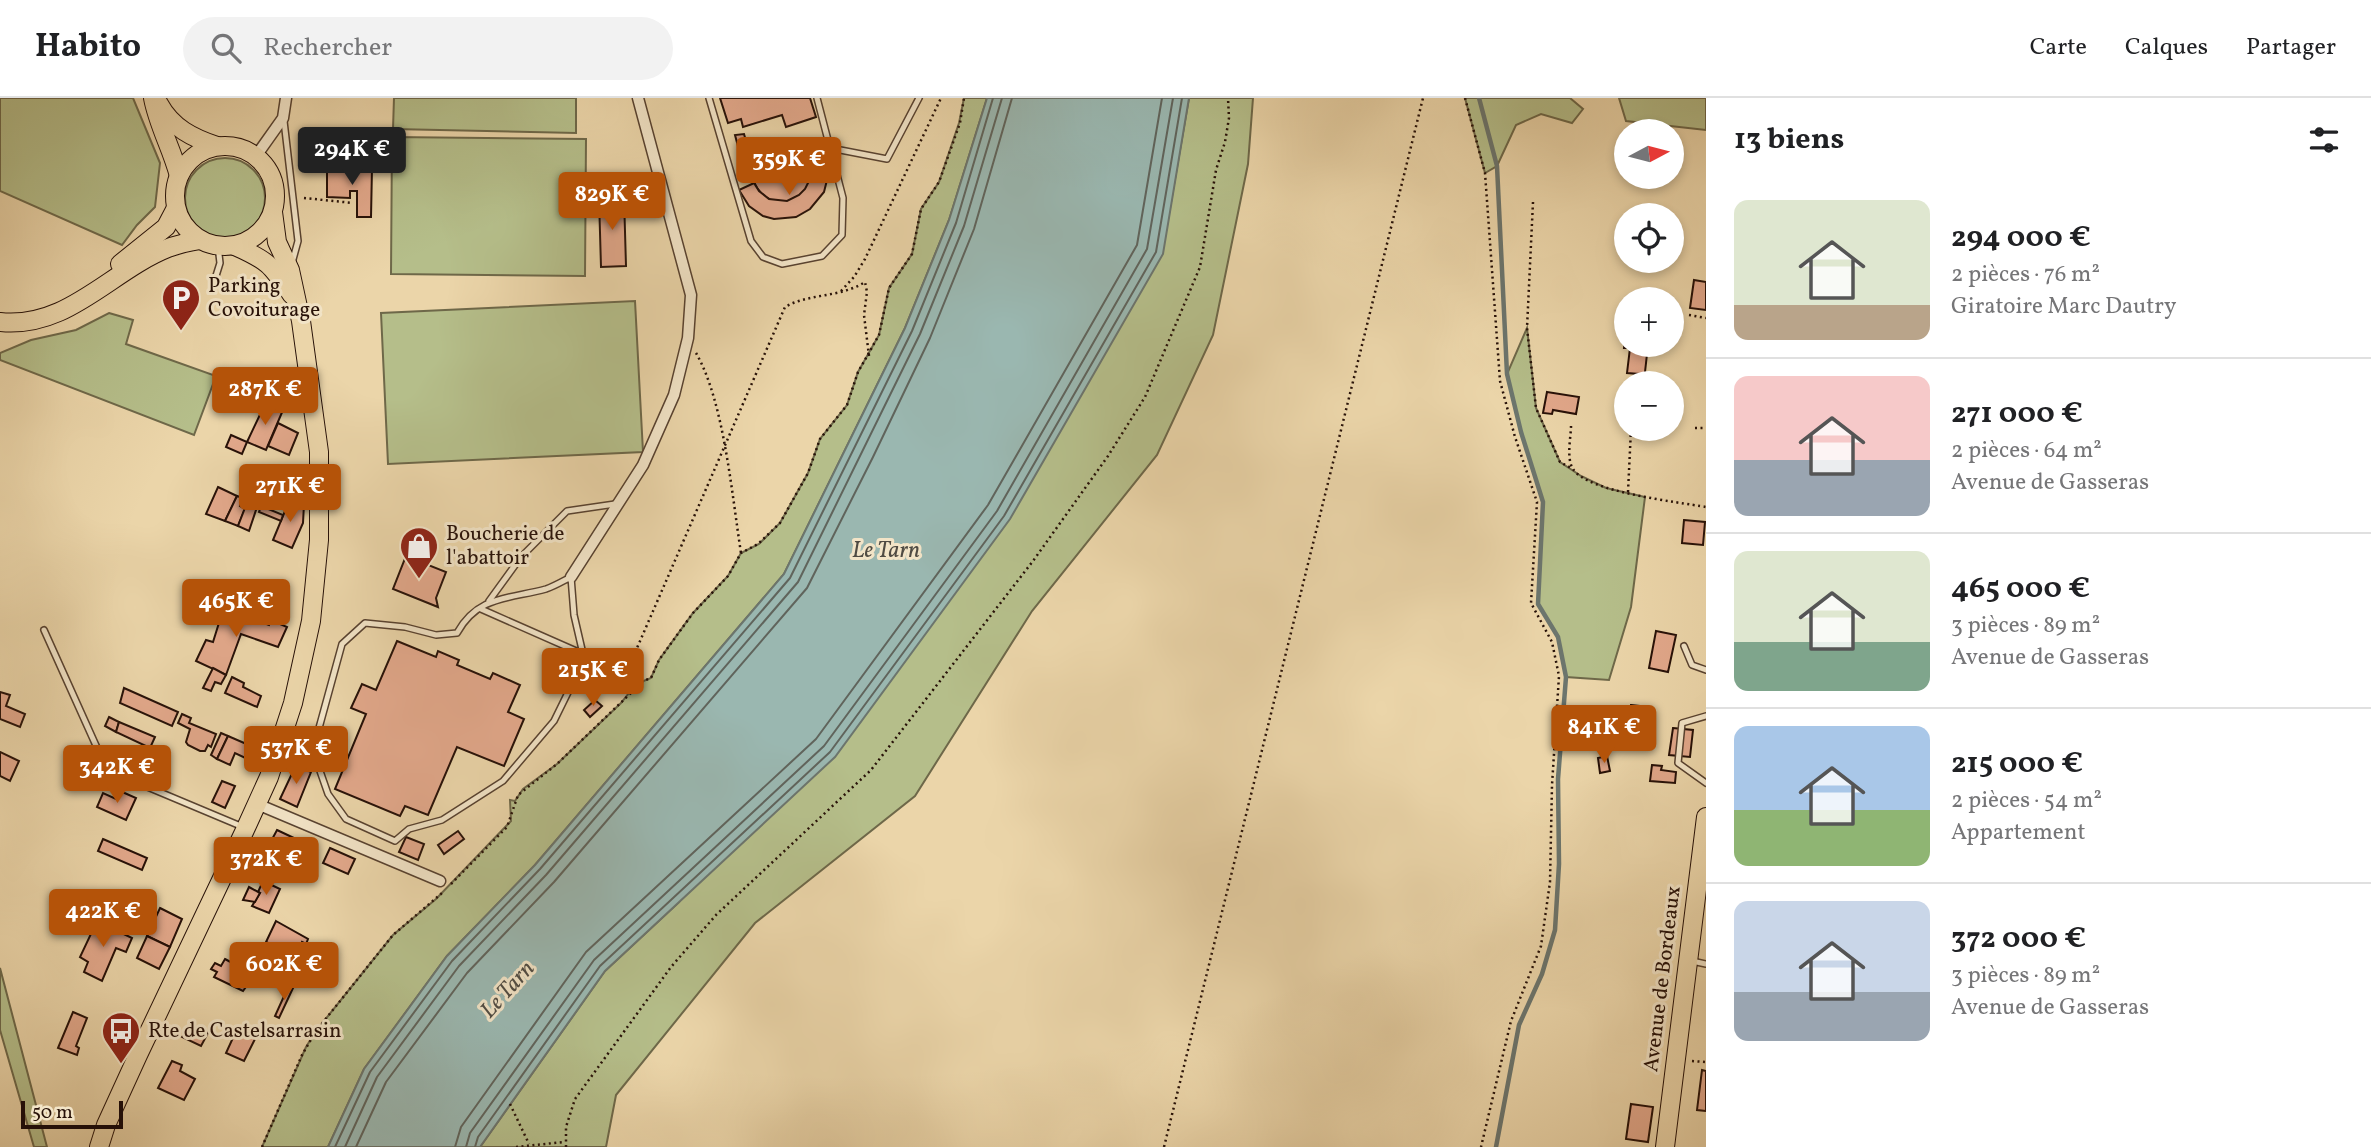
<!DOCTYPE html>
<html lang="fr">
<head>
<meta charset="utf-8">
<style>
	:root { --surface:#fff; --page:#f2f2f2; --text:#202124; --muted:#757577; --line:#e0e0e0; --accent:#b45309 }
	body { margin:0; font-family:Vollkorn,serif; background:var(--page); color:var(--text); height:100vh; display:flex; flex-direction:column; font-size:26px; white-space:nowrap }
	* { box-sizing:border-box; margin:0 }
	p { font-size:23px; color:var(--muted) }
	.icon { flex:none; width:38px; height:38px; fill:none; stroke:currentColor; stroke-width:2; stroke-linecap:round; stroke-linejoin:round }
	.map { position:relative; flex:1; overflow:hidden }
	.drawer { display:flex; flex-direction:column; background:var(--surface); width:665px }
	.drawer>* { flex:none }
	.needle { width:46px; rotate:83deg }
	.fabs { position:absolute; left:1614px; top:21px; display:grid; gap:14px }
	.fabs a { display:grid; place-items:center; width:70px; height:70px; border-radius:50%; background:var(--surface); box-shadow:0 4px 10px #0003; font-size:35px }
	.scale { position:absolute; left:21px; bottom:18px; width:102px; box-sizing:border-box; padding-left:7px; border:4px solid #271108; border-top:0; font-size:19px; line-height:24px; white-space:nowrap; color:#271108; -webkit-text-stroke:5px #f2e4c7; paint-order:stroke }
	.price { position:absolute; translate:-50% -60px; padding:0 16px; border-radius:7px; background:var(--accent); color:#fff; font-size:23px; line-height:46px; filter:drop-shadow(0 2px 4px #0008) }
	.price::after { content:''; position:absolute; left:50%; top:42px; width:21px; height:16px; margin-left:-10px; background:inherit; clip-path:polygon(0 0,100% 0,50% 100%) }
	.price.on { background:#222; color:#fff }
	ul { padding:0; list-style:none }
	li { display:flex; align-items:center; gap:21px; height:175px; padding:0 28px }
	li+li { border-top:2px solid var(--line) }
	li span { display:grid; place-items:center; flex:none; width:196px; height:140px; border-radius:14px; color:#555 }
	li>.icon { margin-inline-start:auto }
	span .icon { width:84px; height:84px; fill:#fffc; stroke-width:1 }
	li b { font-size:30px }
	h2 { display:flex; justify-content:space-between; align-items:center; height:84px; padding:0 28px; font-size:30px }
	header { display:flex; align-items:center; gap:42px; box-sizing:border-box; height:98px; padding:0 35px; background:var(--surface); border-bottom:2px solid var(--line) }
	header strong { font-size:33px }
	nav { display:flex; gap:38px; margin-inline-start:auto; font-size:24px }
	.search { width:490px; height:63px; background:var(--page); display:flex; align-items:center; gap:18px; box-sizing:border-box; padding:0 24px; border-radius:38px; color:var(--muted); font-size:26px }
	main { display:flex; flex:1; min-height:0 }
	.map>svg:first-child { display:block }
	.green { fill:#b5be8a; stroke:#6e6849; stroke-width:2 }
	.water { fill:#9ab7b0; stroke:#6c756d; stroke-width:2 }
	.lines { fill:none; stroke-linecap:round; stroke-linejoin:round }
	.shore { stroke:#60645c; stroke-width:2 }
	.stream { stroke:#6c756d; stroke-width:4.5 }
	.building { fill:#e2a88b; stroke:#271108; stroke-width:2 }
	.service-casing { stroke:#584230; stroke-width:8 }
	.minor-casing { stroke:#584230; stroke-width:13 }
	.primary-casing { stroke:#271108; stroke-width:20 }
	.path { stroke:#271108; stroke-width:2.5; stroke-dasharray:2 3.5; stroke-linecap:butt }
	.service { stroke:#f2e4c7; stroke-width:5 }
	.minor { stroke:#f2e4c7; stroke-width:10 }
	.primary { stroke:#ebd5a9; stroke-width:18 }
	.labels { text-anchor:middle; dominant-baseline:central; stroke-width:6; stroke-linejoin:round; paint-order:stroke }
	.poi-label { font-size:21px; fill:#271108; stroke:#f2e4c7; text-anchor:start }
	.street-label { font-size:21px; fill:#271108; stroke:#f2e4c7 }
	.water-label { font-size:23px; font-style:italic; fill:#4f4b43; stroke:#f2e4c7 }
</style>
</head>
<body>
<header>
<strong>Habito</strong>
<div class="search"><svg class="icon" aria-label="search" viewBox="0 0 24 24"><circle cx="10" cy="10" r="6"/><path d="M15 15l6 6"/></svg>Rechercher</div>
<nav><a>Carte</a><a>Calques</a><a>Partager</a></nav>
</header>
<main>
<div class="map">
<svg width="1706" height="1049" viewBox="0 0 1706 1049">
	<rect width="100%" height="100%" fill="#ebd5a9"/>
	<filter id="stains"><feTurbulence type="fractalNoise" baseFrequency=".00286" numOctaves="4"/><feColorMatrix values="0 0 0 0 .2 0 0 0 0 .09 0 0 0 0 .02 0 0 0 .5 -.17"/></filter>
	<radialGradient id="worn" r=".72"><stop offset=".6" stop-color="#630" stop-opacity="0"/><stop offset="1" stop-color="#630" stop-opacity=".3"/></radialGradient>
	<!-- green -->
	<g class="green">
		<path d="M0,0H133L160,65L155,109L137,127L122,147L0,93Z"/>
		<path d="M394,0H576V35L393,31Z"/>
		<path d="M964,0H987L949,122L905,230L784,476L535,767L447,858L364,971L328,1049H262L306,949L316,933L393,837L436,801L511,723L510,702L515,703L523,691L557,666L621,605L636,586L651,580L659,562L693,515L728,478L741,455L759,446L780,425L808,375L820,341L847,307L858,274L879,237L889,190L912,156L921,111L939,84L959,25Z"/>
		<path d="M1189,0H1253L1248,66L1213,237L1157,357L1032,513L915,698L755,825L616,997L606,1049H480L605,873L679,804L1162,156Z"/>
		<path d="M1465,0H1570L1583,11L1572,25L1541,16L1516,27L1497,68L1485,75Z"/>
		<path d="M1619,0H1706V32L1626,23Z"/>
		<path d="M392,39L586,41L585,178L391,176Z"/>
		<circle cx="225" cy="100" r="40"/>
		<path d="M635,203L643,354L388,366L381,215Z"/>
		<path d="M109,215L133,222L126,246L216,278L194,337L0,262V255L31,242L76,232Z"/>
		<path d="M1527,230L1536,310L1560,364L1581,378L1606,390L1645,399L1631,509L1609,582L1566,579L1558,539L1538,506L1543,404L1521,334L1507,276Z"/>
		<path d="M0,870L47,1049H34L0,932Z"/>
	</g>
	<!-- water -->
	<path class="water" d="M987,0H1189L1163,156L1010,421L835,659L605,873L480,1049H328L364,971L447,858L535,767L784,476L905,230L949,122Z"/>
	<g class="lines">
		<!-- shore -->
		<g class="shore">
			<path d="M335,1049L370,974L452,863L540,771L790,480L912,233L956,125L993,0"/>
			<path d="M345,1049L377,979L459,868L546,777L798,484L920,236L964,128L1002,0"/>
			<path d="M356,1049L386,984L467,875L554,784L807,490L873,359L930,240L974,131L1012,0"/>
			<path d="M455,1049L461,1029L586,854L816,641L988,407L1137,147L1162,0"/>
			<path d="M466,1049L470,1035L594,862L824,648L997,413L1147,151L1173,0"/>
			<path d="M475,1049L478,1039L600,868L830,654L1004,418L1156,154L1182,0"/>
		</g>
		<!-- stream -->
		<path class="stream" d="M1479,0L1497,68L1507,276L1521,334L1543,404L1538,506L1558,539L1566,579L1558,681L1559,766L1555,832L1542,876L1519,927L1496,1049"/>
	</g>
	<!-- building -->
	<g class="building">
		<path d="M720,0H810L816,19L786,29L782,17L743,29L741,21L728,25Z"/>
		<path d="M744,36L748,50L739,52L735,37Z"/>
		<circle cx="782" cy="75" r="29"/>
		<path d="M828,66V78L824,94L810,111L796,119L774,121L763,118L749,108L739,92L754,85L759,93L769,101L787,103L799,97L805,91L811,79L810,69Z"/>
		<path d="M327,70H372L371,119H357V93H350V100L327,99Z"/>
		<path d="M624,99L626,168L601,169L599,100Z"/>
		<path d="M1694,182L1706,184V212L1690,210Z"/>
		<path d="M1625,240L1626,247H1648L1644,283H1638L1639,276L1627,275L1630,250H1624Z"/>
		<path d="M1547,294L1579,299L1576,316L1553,312L1552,316L1543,315Z"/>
		<path d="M265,306L283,312L266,352L247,344Z"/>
		<path d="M278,325L298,335L289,357L268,348Z"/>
		<path d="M231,337L247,344L242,356L226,349Z"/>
		<path d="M218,389L237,398L225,423L206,416Z"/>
		<path d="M237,398L243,400L240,408L245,411L238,428L225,423Z"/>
		<path d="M290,401L304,406L303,425L292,450L273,442Z"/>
		<path d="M248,402L258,406L249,433L238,428Z"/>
		<path d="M261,408L283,417L281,423L259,414Z"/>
		<path d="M1684,422L1705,424L1703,447L1682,445Z"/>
		<path d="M412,454L425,459L423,465L446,474L436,500L438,509L393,491L406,458L410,459Z"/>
		<path d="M223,512L237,517L241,516L246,519L245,521L255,524L256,522L269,527L271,522L287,529L278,549L241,536L226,577L196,563L206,542L213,544Z"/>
		<path d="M1656,533L1676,537L1668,574L1649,570Z"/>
		<path d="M397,543L436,559L438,553L459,562L457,567L490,581L493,575L520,587L508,614L524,621L504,668L457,649L428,717L405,708L400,718L335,691L366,616L351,610L362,586L376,592Z"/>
		<path d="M213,570L226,577L221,586L215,584L211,593L203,590Z"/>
		<path d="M232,579L244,585L243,589L261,598L257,609L225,595Z"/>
		<path d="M124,590L178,614L172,628L120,605Z"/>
		<path d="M0,594L10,597L6,608L25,616L20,629L0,621Z"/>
		<path d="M595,602L602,608L590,619L584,612Z"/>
		<path d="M1631,607L1648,609L1646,629L1629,627Z"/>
		<path d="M182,616L191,620L189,625L216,636L211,649L208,647L205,653H200L188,647L186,644L190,631L178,625Z"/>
		<path d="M109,619L119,624L116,634L105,628Z"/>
		<path d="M119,624L155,639L150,650L116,634Z"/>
		<path d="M1673,630L1693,632L1690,659L1669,657Z"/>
		<path d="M221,635L228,638L217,661L211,657Z"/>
		<path d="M228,638L258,651L254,664L235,655L230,667L217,661Z"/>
		<path d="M0,654L19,663L10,683L0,678Z"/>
		<path d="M1607,658L1610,673L1600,675L1598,660Z"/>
		<path d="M296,667L311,674L297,709L280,701Z"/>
		<path d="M1652,667L1662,668L1661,672L1676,674L1675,685L1650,683Z"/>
		<path d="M222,683L235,688L225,710L212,704Z"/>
		<path d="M120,693L136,700L126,722L97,709L103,695L116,701Z"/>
		<path d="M277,732L313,749L306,764L269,747Z"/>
		<path d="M458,733L464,741L444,756L438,747Z"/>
		<path d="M406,739L424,746L418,762L399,754Z"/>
		<path d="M103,741L147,760L142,772L98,753Z"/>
		<path d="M330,750L355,761L348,776L323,765Z"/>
		<path d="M263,783L280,791L269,815L252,808L260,795L258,794Z"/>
		<path d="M249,789L260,795L255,804L243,802Z"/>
		<path d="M142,800L151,805L143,824L123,815L127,806L137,810Z"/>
		<path d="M160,810L182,821L170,849L147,838Z"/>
		<path d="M97,823L132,840L126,854L116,850L102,883L84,874L88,864L80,859Z"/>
		<path d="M276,823L308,841L306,846L302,844L296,859L266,844Z"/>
		<path d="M147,838L170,849L159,871L137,860Z"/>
		<path d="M225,861L247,873L242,882L248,886L243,893L214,879L217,874L211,871L215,865L221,868Z"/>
		<path d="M289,887L293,890L279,920L275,918Z"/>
		<path d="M73,914L87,920L76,948L79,950L77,957L58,950Z"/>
		<path d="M192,927L208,935L201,948L182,939Z"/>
		<path d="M237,931L256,939L244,963L226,955Z"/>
		<path d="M172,963L182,967L180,973L195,981L184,1002L158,990Z"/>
		<path d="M1702,972L1706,973V1013L1697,1012Z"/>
		<path d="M1631,1006L1653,1009L1648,1044L1626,1041Z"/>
	</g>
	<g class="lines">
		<defs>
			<g id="service">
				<path d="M709,0L751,143L763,159L782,166L822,158L842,137L843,100L830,50"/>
				<path d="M817,0L830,50L887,61L919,0"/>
				<path d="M284,23L298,143L292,165"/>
				<path d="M215,181L220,165L218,148"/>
				<path d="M571,479L574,517L583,556L579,572L554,623L503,683L442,722L409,731L395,743L346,721L328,696L320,673L319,630L342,546L365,525L405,529L436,537L457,535C478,497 510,501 546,491C555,488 563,483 571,479Z"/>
				<path d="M489,503L521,459L567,413L615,406"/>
				<path d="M481,511L583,556"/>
				<path d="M44,532L107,672L243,729"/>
				<path d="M1684,548L1692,567L1706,572"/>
				<path d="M1706,618L1682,625L1678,665L1706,685"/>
				<path d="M1692,863L1706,866"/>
			</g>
			<g id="minor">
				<path d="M256,58L283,20L286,0"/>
				<path d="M571,479L643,367L674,297L688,240L691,197L638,0"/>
				<path d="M257,706L440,783"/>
			</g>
			<g id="primary">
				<path d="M153,0C158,27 172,51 179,78"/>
				<path d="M159,6C172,30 193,40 217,48"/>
				<circle cx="225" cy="98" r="50"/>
				<path d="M235,148C269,163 271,167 292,197"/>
				<path d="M120,166L166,129L176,110"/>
				<path d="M0,224C68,231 110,173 168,150C178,146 189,144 200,142"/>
				<path d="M99,1049L106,1027L138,957L244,734L269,679L293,605L311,523L319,442V354L301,223L290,172L277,144L273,114"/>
				<path d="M1665,1049L1706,719"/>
			</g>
		</defs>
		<!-- service casing -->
		<use href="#service" class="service-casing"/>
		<!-- minor casing -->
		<use href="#minor" class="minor-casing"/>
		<!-- primary casing -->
		<use href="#primary" class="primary-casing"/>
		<!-- path -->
		<g class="path">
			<path d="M1465,0L1485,75L1500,283L1515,339L1537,404L1531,505L1552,544L1559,578L1552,687L1550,784L1541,848L1511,923L1481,1049"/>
			<path d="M304,100L353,105"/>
			<path d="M1533,104L1527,230L1536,310L1560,364L1573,371"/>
			<path d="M841,193L854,179L865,161L941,0"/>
			<path d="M1689,217L1706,220"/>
			<path d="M696,255C724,303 732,398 741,455"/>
			<path d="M1633,285V283"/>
			<path d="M1571,328C1571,339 1566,360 1573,371C1587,394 1678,404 1706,409"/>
			<path d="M1695,330H1706"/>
			<path d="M1628,394L1631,331"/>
			<path d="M636,586L651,580L659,562L693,515L728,478L741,455L758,446L780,425L808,375L820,341L847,307L858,274L879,237L889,190L912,156L921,111L939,84L960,25L964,0"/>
			<path d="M451,786L507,729L518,697L557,666L634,592C640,580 634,564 637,550L785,209C809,195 840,200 865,184L867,194L864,217L869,258"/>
			<path d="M1692,963L1706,964"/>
			<path d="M510,1006L529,1046"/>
			<path d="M262,1049L302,957L316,933L393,837L442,795"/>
			<path d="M516,1049L564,1044"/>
			<path d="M566,1049V1029L575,1001L671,869L716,817L871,672L1033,463L1108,358L1145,299L1200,169L1216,72L1225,44L1229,20L1228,0"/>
			<path d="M1164,1049L1423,0"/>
		</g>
		<!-- service -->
		<use href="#service" class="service"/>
		<!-- minor -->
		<use href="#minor" class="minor"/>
		<!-- primary -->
		<use href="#primary" class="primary"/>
	</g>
	<!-- icons -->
	<defs>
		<symbol id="parking-pin" viewBox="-11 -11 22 30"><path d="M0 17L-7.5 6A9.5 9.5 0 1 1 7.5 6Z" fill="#8f2418" stroke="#f2e4c7"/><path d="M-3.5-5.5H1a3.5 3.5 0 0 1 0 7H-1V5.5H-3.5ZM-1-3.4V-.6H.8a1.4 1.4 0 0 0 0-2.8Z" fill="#fff"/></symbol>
		<symbol id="shop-pin" viewBox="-11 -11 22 30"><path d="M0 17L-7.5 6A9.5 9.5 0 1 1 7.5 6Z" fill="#8f2418" stroke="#f2e4c7"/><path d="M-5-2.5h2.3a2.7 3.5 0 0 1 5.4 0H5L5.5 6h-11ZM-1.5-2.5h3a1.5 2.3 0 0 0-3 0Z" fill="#fff"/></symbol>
		<symbol id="bus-pin" viewBox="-11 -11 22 30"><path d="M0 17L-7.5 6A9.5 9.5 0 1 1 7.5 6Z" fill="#8f2418" stroke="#f2e4c7"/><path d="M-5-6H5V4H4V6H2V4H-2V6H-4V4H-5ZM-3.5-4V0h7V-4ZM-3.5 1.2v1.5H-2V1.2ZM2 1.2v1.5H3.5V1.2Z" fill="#fff"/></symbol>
	</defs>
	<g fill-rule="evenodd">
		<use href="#parking-pin" x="159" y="178" width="44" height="60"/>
		<use href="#shop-pin" x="397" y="426" width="44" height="60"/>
		<use href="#bus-pin" x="99" y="911" width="44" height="60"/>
	</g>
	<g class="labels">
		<!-- poi labels -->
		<g class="poi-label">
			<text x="208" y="188">Parking<tspan x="208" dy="24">Covoiturage</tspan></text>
			<text x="446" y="436">Boucherie de<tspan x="446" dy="24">l'abattoir</tspan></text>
			<text x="148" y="933">Rte de Castelsarrasin</text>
		</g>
		<!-- street labels -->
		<g class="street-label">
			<text transform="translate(1663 881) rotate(-83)">Avenue de Bordeaux</text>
		</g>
		<!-- water labels -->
		<g class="water-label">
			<text x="886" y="453">Le Tarn</text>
			<text transform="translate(508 892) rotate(-48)">Le Tarn</text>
		</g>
	</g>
	<rect width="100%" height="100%" filter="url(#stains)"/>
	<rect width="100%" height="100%" fill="url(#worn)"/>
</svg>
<div class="fabs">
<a><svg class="needle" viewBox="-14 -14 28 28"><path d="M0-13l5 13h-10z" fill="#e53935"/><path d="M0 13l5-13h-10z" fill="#757577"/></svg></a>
<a><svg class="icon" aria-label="locate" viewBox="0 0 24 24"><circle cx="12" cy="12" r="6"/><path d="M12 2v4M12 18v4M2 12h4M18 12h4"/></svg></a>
<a>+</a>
<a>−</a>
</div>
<div class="scale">50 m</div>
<b class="price on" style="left:352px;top:89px">294K €</b>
<b class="price" style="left:789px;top:99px">359K €</b>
<b class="price" style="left:612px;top:134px">829K €</b>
<b class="price" style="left:265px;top:329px">287K €</b>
<b class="price" style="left:290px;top:426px">271K €</b>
<b class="price" style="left:236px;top:541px">465K €</b>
<b class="price" style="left:593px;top:610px">215K €</b>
<b class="price" style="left:1604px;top:667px">841K €</b>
<b class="price" style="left:296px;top:688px">537K €</b>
<b class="price" style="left:117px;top:707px">342K €</b>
<b class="price" style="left:266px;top:799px">372K €</b>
<b class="price" style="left:103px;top:851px">422K €</b>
<b class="price" style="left:284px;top:904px">602K €</b>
</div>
<section class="drawer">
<h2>13 biens<svg class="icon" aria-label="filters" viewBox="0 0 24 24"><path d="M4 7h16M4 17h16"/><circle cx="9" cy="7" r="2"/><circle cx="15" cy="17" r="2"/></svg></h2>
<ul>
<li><span style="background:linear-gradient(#dfe7d0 75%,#b9a48a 0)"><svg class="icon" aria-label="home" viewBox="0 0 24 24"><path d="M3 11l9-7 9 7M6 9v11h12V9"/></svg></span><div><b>294 000 €</b><p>2 pièces · 76 m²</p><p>Giratoire Marc Dautry</p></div></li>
<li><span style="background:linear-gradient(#f6c9c9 60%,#9aa5b1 0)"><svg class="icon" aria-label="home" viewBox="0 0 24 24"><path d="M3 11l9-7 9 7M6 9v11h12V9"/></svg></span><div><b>271 000 €</b><p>2 pièces · 64 m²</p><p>Avenue de Gasseras</p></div></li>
<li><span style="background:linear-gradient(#dfe7d0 65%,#7fa58c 0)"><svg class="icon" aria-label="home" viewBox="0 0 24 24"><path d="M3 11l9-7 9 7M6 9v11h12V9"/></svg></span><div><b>465 000 €</b><p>3 pièces · 89 m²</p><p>Avenue de Gasseras</p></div></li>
<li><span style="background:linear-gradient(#a9c7e8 60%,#8fb573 0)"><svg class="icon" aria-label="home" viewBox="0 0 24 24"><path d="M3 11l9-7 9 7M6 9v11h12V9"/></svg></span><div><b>215 000 €</b><p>2 pièces · 54 m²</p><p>Appartement</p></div></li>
<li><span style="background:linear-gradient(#c9d6e8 65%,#9aa5b1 0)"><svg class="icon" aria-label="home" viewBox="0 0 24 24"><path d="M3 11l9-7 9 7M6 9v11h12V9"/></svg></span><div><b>372 000 €</b><p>3 pièces · 89 m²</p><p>Avenue de Gasseras</p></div></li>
</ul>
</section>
</main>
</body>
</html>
